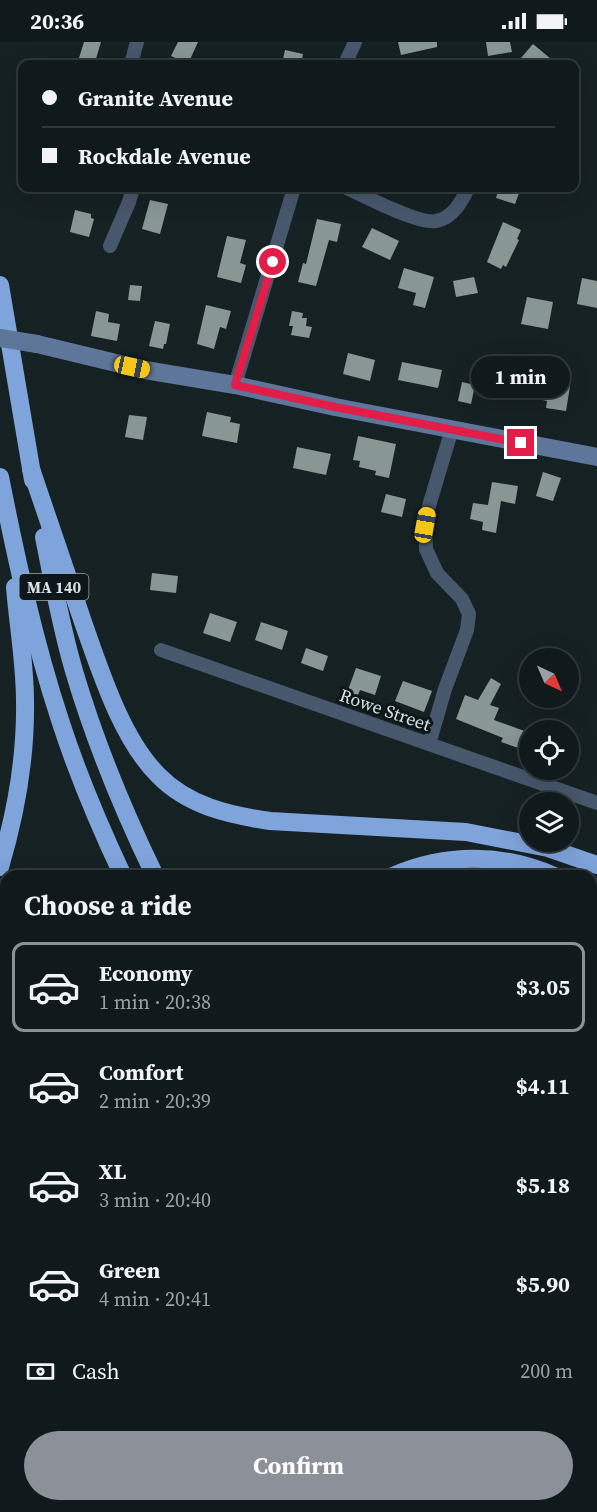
<!DOCTYPE html>
<html lang="en">
<head>
<meta charset="utf-8">
<style>
  body { margin:0; font-family:"Source Serif 4",serif; background:#192224; color:#f1f3f6; height:100vh; display:flex; flex-direction:column; font-size:22px; white-space:nowrap }
  * { box-sizing:border-box; margin:0 }
  p { font-size:20px; color:#9ca0a3 }
  .icon { flex:none; width:33px; height:33px; fill:none; stroke:currentColor; stroke-width:2; stroke-linecap:round; stroke-linejoin:round }
  .map { position:relative; flex:1; overflow:hidden }
  .drawer { position:absolute; left:0px; top:828px; width:597px; height:642px; display:flex; flex-direction:column; background:#10191b; border-radius:18px 18px 0 0; box-shadow:0 6px 24px #0002,0 0 0 2px #30383a }
  .drawer>* { flex:none }
  .hud { position:absolute; left:18px; top:18px; width:561px; height:132px; border-radius:12px; box-shadow:0 6px 24px #0002,0 0 0 2px #30383a; display:grid; align-content:center; height:132px; padding:0 24px; background:#10191b }
  .needle { width:39px; rotate:136deg }
  .fabs { position:absolute; left:519px; top:606px; display:grid; gap:12px }
  .fabs a { display:grid; place-items:center; width:60px; height:60px; border-radius:50%; background:#10191b; box-shadow:0 6px 24px #0002,0 0 0 2px #30383a; font-size:30px }
  .end { position:absolute; width:27px; height:27px; margin:-14px; border:8px solid #e11d48; background:#fff; box-shadow:0 0 0 3px #fff }
  .from { border-radius:50% }
  .bubble { position:absolute; height:42px; border-radius:21px; background:#10191b; box-shadow:0 6px 24px #0002,0 0 0 2px #30383a; font-size:20px; font-weight:700; line-height:42px; text-align:center }
  .car { position:absolute; width:18px; height:36px; margin:-18px -9px; border-radius:8px; box-shadow:0 0 4px 2px #0007; background:linear-gradient(#f5c518 24%,#345 0 40%,#f5c518 0 76%,#345 0 86%,#f5c518 0) }
  .hud b { display:flex; align-items:center; gap:21px; height:57px; font-size:22px }
  .hud b+b { border-top:2px solid #30383a }
  .hud i { width:15px; height:15px; background:#f1f3f6 }
  ul { padding:0; list-style:none }
  li { display:flex; align-items:center; gap:18px; height:90px; margin:0 12px 9px; padding:0 12px; border:3px solid transparent; border-radius:12px }
  li div { flex:1 }
  li b { display:block; font-size:22px }
  li em { font-style:normal; font-weight:700 }
  li.current { border-color:#8c9099 }
  li>.icon { width:54px; height:54px; stroke-width:1.5 }
  h2 { padding:0 24px; font-size:27px; line-height:72px }
  .pay { display:flex; align-items:center; gap:15px; height:66px; padding:0 24px; font-size:22px }
  .pay p { margin-inline-start:auto }
  .cta { display:flex; gap:12px; margin-top:auto; padding:12px 24px }
  .cta a { flex:1; height:69px; border-radius:36px; background:#8c9099; color:#fff; font-size:24px; font-weight:700; line-height:69px; text-align:center }
  .status { display:flex; justify-content:space-between; align-items:center; height:42px; padding:0 30px; background:#10191b; direction:ltr }
  .status svg { height:16px; fill:currentColor }
  .map>svg:first-child { display:block }
</style>
</head>
<body>
<div class="status"><b>20:36</b><svg viewBox="0 0 49 12"><path d="M0 12V9h3v3zM5 12V6h3v6zM10 12V3h3v9zM15 12V0h3v12zM26 1h20v11H26zM47 4h2v5h-2z"/></svg></div>
<div class="map">
<svg width="597" height="1470" viewBox="0 0 597 1470">
  <rect width="100%" height="100%" fill="#162124"/>
  <g fill="#889694">
    <path d="M84,0H101L95,20L79,16Z"/>
    <path d="M178,0H198L188,22L171,14Z"/>
    <path d="M398,0H437V5L401,13Z"/>
    <path d="M486,0H510L512,10L488,14Z"/>
    <path d="M533,2L557,22H528L521,16Z"/>
    <path d="M285,8L303,12L301,22H282Z"/>
    <path d="M499,146H521L515,162L496,156Z"/>
    <path d="M150,158L168,162L160,192L142,187Z"/>
    <path d="M75,168L91,172V176L94,177L89,195L70,190Z"/>
    <path d="M317,177L341,182L337,200L329,198L316,244L298,240L303,221L306,222Z"/>
    <path d="M503,180L521,188L517,197L519,198L506,225L503,223L501,227L487,220Z"/>
    <path d="M372,186L399,199L390,218L362,205Z"/>
    <path d="M227,194L246,198L240,221L246,223L241,241L217,235Z"/>
    <path d="M404,226L434,235L425,266L413,263L416,251L398,246Z"/>
    <path d="M474,235L478,251L456,255L453,239Z"/>
    <path d="M582,236L597,239V266L577,262Z"/>
    <path d="M130,243L142,244L140,259L128,258Z"/>
    <path d="M527,255L553,260L548,287L521,282Z"/>
    <path d="M206,263L231,269L226,287L220,285L214,307L197,302Z"/>
    <path d="M96,269L109,272L108,280L120,282L117,299L91,294Z"/>
    <path d="M292,269L303,271L302,276H307L306,284L312,285L309,296L291,293L293,284H289Z"/>
    <path d="M155,279L170,282L166,302H164L163,307L149,304Z"/>
    <path d="M348,311L375,318L370,339L343,332Z"/>
    <path d="M402,320L442,328L438,346L398,338Z"/>
    <path d="M547,323L558,325L556,342L570,344L566,369L546,366L547,359L538,357L541,341L544,342Z"/>
    <path d="M462,340L475,343L471,362L458,359Z"/>
    <path d="M207,370L231,375L230,380L240,382L237,401L202,394Z"/>
    <path d="M129,373L147,375L143,398L125,395Z"/>
    <path d="M358,394L396,402L389,436L375,433L376,429L359,425L360,419L353,418Z"/>
    <path d="M297,405L331,412L326,433L293,426Z"/>
    <path d="M543,430L561,436L553,459L536,454Z"/>
    <path d="M492,440L518,444L515,462L501,459L496,491L482,488L483,480L470,477L473,461L488,463Z"/>
    <path d="M386,452L406,457L402,475L381,470Z"/>
    <path d="M152,531L178,534L176,551L150,548Z"/>
    <path d="M210,571L237,580L230,600L203,591Z"/>
    <path d="M261,580L288,589L282,608L255,598Z"/>
    <path d="M306,606L328,614L323,629L301,621Z"/>
    <path d="M356,626L381,634L375,653L360,648L353,666L343,662Z"/>
    <path d="M491,636L501,642L490,663L499,666L494,678L530,691V710L501,700L503,696L456,677L465,653L478,658Z"/>
    <path d="M403,639L432,649L424,670L395,659Z"/>
  </g>
  <g fill="none" stroke-linecap="round" stroke-linejoin="round">
    <g stroke="#47576c" stroke-width="14">
      <path d="M131,22L137,0"/>
      <path d="M345,22L355,0"/>
      <path d="M347,146C365,154 419,183 436,179C453,176 462,159 468,146"/>
      <path d="M110,204L129,160L133,146"/>
      <path d="M235,343L294,146"/>
      <path d="M161,608L597,761"/>
      <path d="M429,702L445,647L467,588L469,572L462,557L437,531L426,507L425,483L429,464L452,387"/>
    </g>
    <path stroke="#5e7699" stroke-width="18" d="M37,302L145,328L235,343L335,365L597,415"/>
    <g stroke="#7ea4db" stroke-width="18">
      <path d="M0,243L33,438"/>
      <path d="M31,427C49,479 66,531 84,583C101,631 122,697 158,733C188,764 229,773 270,779L466,790L548,806L597,823"/>
      <path d="M0,435C16,516 34,599 60,678C77,731 99,783 123,834"/>
      <path d="M44,495C53,540 61,585 74,629C95,700 123,768 155,834"/>
      <path d="M0,825C16,771 26,716 25,659C25,621 18,583 15,545"/>
      <path d="M393,834C445,811 503,811 554,834"/>
      <path d="M591,868L597,878"/>
      <path d="M0,997L6,993"/>
      <path d="M591,1015L597,1005"/>
      <path d="M591,1069L597,1065"/>
      <path d="M591,1113L597,1109"/>
      <path d="M591,1131L597,1128"/>
      <path d="M591,1357L597,1363"/>
      <path d="M0,1365L6,1368"/>
      <path d="M591,1388L597,1394"/>
      <path d="M591,1434L597,1441"/>
      <path d="M543,1464V1470"/>
      <path d="M49,1470L57,1464"/>
      <path d="M107,1470L114,1464"/>
      <path d="M174,1470L178,1464"/>
    </g>
    <path stroke="#5e7699" stroke-width="18" d="M0,296L37,302"/>
  </g>
  <g fill="none" stroke-linecap="round" stroke-linejoin="round">
    <path stroke="#e11d48" stroke-width="8" d="M273,220L235,343L335,365L521,401"/>
  </g>
  <g text-anchor="middle" stroke-width="6" stroke-linejoin="round" paint-order="stroke">
    <rect fill="#0d171b" stroke="#9ca4a7" stroke-width="1.5" x="19.5" y="532" width="69" height="26" rx="4.5"/>
    <g font-size="16" font-weight="bold" fill="#dae1e3">
      <text x="54" y="551">MA 140</text>
    </g>
    <g font-size="18" fill="#dae1e3" stroke="#0d171b">
      <text transform="translate(385 668) rotate(19)" y="6">Rowe Street</text>
    </g>
  </g>
</svg>
<div class="fabs">
<a><svg class="needle" viewBox="-14 -14 28 28"><path d="M0-13l5 13h-10z" fill="#e53935"/><path d="M0 13l5-13h-10z" fill="#9ca0a3"/></svg></a>
<a><svg class="icon" aria-label="locate" viewBox="0 0 24 24"><circle cx="12" cy="12" r="6"/><path d="M12 2v4M12 18v4M2 12h4M18 12h4"/></svg></a>
<a><svg class="icon" aria-label="layers" viewBox="0 0 24 24"><path d="M12 4l9 5-9 5-9-5zM3 14l9 5 9-5"/></svg></a>
</div>
<i class="end from" style="left:273px;top:220px"></i>
<i class="end" style="left:521px;top:401px"></i>
<div class="bubble" style="left:471px;top:314px;width:99px">1 min</div>
<i class="car" style="left:132px;top:325px;rotate:102deg"></i>
<i class="car" style="left:425px;top:483px;rotate:10deg"></i>
<div class="hud">
<b><i class="from"></i>Granite Avenue</b>
<b><i></i>Rockdale Avenue</b>
</div>
<section class="drawer">
<h2>Choose a ride</h2>
<ul>
<li class="current"><svg class="icon" aria-label="car" viewBox="0 0 24 24"><path d="M5 17H2v-5l4-1 3-4h7l3 4 3 1v5h-3M9 17h6M6 11h13"/><circle cx="7" cy="17" r="2"/><circle cx="17" cy="17" r="2"/></svg><div><b>Economy</b><p>1 min · 20:38</p></div><em>$3.05</em></li>
<li><svg class="icon" aria-label="car" viewBox="0 0 24 24"><path d="M5 17H2v-5l4-1 3-4h7l3 4 3 1v5h-3M9 17h6M6 11h13"/><circle cx="7" cy="17" r="2"/><circle cx="17" cy="17" r="2"/></svg><div><b>Comfort</b><p>2 min · 20:39</p></div><em>$4.11</em></li>
<li><svg class="icon" aria-label="car" viewBox="0 0 24 24"><path d="M5 17H2v-5l4-1 3-4h7l3 4 3 1v5h-3M9 17h6M6 11h13"/><circle cx="7" cy="17" r="2"/><circle cx="17" cy="17" r="2"/></svg><div><b>XL</b><p>3 min · 20:40</p></div><em>$5.18</em></li>
<li><svg class="icon" aria-label="car" viewBox="0 0 24 24"><path d="M5 17H2v-5l4-1 3-4h7l3 4 3 1v5h-3M9 17h6M6 11h13"/><circle cx="7" cy="17" r="2"/><circle cx="17" cy="17" r="2"/></svg><div><b>Green</b><p>4 min · 20:41</p></div><em>$5.90</em></li>
</ul>
<div class="pay"><svg class="icon" aria-label="cash" viewBox="0 0 24 24"><path d="M3 7h18v10H3z"/><circle cx="12" cy="12" r="2"/></svg>Cash<p>200 m</p></div>
<div class="cta"><a>Confirm</a></div>
</section>
</div>
</body>
</html>
